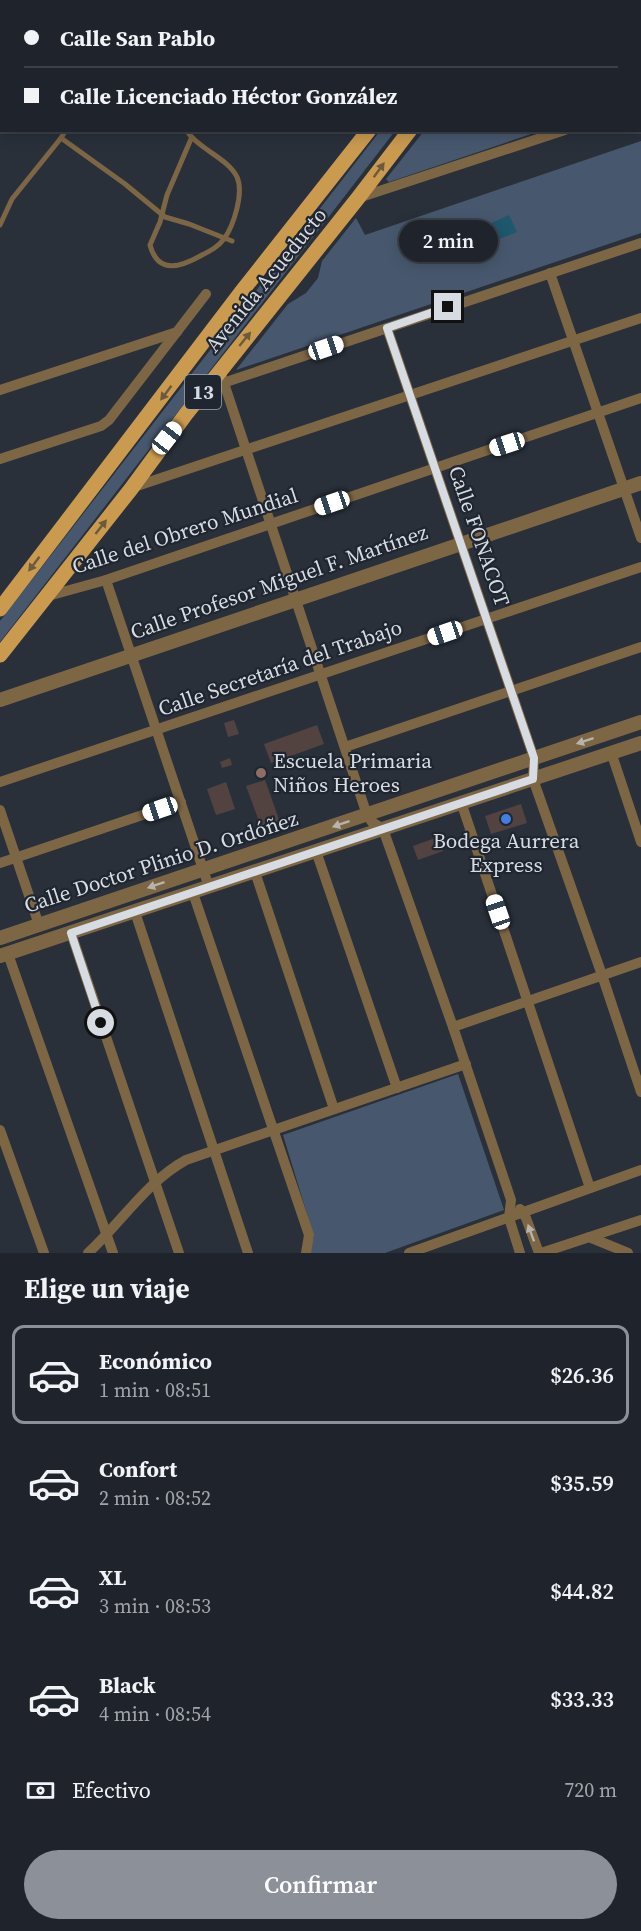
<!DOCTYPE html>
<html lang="es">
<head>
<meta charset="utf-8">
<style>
  body { margin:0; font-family:"Source Serif 4",serif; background:#2c3038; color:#f1f3f6; height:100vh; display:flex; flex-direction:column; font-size:22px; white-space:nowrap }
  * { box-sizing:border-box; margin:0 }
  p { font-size:20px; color:#a1a4a9 }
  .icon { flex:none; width:33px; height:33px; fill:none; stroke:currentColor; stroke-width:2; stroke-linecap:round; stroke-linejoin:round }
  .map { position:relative; height:1253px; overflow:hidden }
  .sheet { display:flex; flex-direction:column; background:#1f242c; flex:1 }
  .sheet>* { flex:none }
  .banner { position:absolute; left:0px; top:0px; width:642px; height:132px; box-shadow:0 3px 15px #0003,0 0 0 2px #3c4148; display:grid; align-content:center; height:132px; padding:0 24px; background:#1f242c }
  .end { position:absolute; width:27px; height:27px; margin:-14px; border:8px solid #d7dce2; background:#111; box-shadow:0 0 0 3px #111 }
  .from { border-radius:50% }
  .bubble { position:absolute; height:42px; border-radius:21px; background:#1f242c; box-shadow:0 3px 15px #0003,0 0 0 2px #3c4148; font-size:20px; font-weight:600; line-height:42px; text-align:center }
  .car { position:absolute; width:18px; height:36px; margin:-18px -9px; border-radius:8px; box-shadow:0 0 4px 2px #0007; background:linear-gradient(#fff 24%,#345 0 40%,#fff 0 76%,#345 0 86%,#fff 0) }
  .banner b { display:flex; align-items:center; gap:21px; height:57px; font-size:22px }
  .banner b+b { border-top:2px solid #3c4148 }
  .banner i { width:15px; height:15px; background:#f1f3f6 }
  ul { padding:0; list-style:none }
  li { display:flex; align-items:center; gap:18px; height:99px; margin:0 12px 9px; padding:0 12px; border:3px solid transparent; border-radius:12px }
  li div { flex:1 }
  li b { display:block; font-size:22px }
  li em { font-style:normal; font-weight:600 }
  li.on { border-color:#8c9099 }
  li>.icon { width:54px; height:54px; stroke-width:1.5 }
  h2 { padding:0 24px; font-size:27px; line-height:72px }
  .pay { display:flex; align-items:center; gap:15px; height:66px; padding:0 24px; font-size:22px }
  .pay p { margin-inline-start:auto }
  .primary-button { display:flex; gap:12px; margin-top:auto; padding:12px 24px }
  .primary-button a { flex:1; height:69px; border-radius:36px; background:#8c9099; color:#fff; font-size:24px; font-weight:600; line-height:69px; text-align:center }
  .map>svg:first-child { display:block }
</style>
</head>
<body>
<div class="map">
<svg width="641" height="1253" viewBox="0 0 641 1253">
  <rect width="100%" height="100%" fill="#29303a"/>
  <g fill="#47586e">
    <path d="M380,131H395L0,642V621Z"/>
    <path d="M424,131V130L540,131L389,182L386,179Z"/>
    <path d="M641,141V233L236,370L288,304L306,293L318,278L322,261L356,218L365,235Z"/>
    <path d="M458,1074L504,1210L385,1253H308L314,1237L283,1135Z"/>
  </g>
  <path fill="#1d586c" d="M509,215L517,232L494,241L485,237L484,234L487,225Z"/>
  <g fill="#524340">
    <path d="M234,720L239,734L228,737L224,723Z"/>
    <path d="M317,725L324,744L271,763L264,744Z"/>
    <path d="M230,758L232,765L222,768L220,762Z"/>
    <path d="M265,780L281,825L263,832L246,786Z"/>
    <path d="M226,782L235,809L216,815L207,789Z"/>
    <path d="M521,804L527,823L491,834L485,816Z"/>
    <path d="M438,837L443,851L418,860L413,846Z"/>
  </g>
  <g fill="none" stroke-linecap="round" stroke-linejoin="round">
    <g stroke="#7d6644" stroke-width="5">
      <path d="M102,0L107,2"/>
      <path d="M359,0L361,2"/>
      <path d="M52,2L60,0"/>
      <path d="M74,2L75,0"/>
      <path d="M134,2L137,0"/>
      <path d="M432,2L434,0"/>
      <path d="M0,18L2,17"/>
      <path d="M186,130C198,149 228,158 237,177C244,193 234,225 224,239C218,247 210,251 202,255C181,267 158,275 150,245L160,222L167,195L191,139"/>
      <path d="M61,138L125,184L165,217L189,224L232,241"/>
      <path d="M0,225L12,199L61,138L66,130"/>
    </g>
    <g stroke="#7d6644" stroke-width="10">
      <path d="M641,0V1"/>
      <path d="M640,105H641"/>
      <path d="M358,198L565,130"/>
      <path d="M550,273L641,538"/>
      <path d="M387,328L534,758L533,779L602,975L641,1092"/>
      <path d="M220,371L367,815L372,822L383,829L453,1027L511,1200L509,1218L520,1253"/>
      <path d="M217,385L641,243"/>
      <path d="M0,390L177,332"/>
      <path d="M0,459L101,426L109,420L206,294"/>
      <path d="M131,488L641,318"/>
      <path d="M106,580L209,887"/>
      <path d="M48,596L106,580L641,398"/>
      <path d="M345,747L641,647"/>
      <path d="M611,752L641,842"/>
      <path d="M0,782L641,567"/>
      <path d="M461,802L590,1188"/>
      <path d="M0,810L39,925"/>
      <path d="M316,851L397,1088"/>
      <path d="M0,863L181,802"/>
      <path d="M255,872L334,1109"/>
      <path d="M193,893L309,1235L306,1253"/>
      <path d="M135,912L248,1253"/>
      <path d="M71,933L179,1253"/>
      <path d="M8,954L113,1253"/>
      <path d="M453,1027L641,962"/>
      <path d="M0,1130L44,1253"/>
      <path d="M520,1209L526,1218L539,1253"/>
      <path d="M589,1237L628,1253"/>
      <path d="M88,1253C121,1223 146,1182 186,1160L466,1064"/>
      <path d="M409,1253L641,1170"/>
      <path d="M541,1253L641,1220"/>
    </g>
    <g stroke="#7d6644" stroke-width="14">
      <path d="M0,700L641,483"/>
      <path d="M0,938L641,722"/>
      <path d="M0,956L641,743"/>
    </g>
    <g stroke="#ca9a4f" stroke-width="15">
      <path d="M467,2L468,0"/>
      <path d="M509,2L510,0"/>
      <path d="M0,609L242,291L369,130"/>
      <path d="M0,655L131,489L186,414L358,198L410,130"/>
    </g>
  </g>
  <defs><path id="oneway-solid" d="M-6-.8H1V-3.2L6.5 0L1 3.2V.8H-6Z" transform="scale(1.5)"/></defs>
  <g fill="#6c5a3e">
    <use href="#oneway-solid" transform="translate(379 170) rotate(-54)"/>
    <use href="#oneway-solid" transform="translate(245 339) rotate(-51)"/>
    <use href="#oneway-solid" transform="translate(166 393) rotate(127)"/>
    <use href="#oneway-solid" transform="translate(101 527) rotate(-52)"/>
    <use href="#oneway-solid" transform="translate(34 564) rotate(127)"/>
  </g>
  <g fill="#b8b3ab">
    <use href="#oneway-solid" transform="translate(585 741) rotate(162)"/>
    <use href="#oneway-solid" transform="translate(341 824) rotate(161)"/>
    <use href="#oneway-solid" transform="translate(156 885) rotate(161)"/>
    <use href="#oneway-solid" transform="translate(531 1233) rotate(-110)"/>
  </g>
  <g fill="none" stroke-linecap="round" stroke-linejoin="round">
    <path stroke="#d7dce2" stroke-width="8" d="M101,1023L71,933L533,779L534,758L387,328L448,307"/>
  </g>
  <circle fill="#8d6e63" stroke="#1f2630" stroke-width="2" cx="261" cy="773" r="6"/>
  <circle fill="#3f7fe0" stroke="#1f2630" stroke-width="2" cx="506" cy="819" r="6"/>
  <g text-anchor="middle" stroke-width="4.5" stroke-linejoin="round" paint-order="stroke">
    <rect fill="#1f2630" stroke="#a0a5ad" stroke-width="1.5" x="185" y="375" width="36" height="34" rx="4.5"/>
    <g font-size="20" font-weight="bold" fill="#d7dce2">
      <text x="203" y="399">13</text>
    </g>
    <g font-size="21" fill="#d7dce2" stroke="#1f2630">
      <text transform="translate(266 280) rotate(-51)" y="7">Avenida Acueducto</text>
      <text transform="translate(185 531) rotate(-18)" y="7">Calle del Obrero Mundial</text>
      <text transform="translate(479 536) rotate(71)" y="7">Calle FONACOT</text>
      <text transform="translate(279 582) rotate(-19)" y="7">Calle Profesor Miguel F. Martínez</text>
      <text transform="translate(280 668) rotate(-19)" y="7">Calle Secretaría del Trabajo</text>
      <text transform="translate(161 862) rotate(-18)" y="7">Calle Doctor Plinio D. Ordóñez</text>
    </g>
    <g font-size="21" fill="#d7dce2" stroke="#1f2630" text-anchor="start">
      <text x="273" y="768">Escuela Primaria<tspan x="273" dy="24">Niños Heroes</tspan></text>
      <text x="506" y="848" text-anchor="middle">Bodega Aurrera<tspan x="506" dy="24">Express</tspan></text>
    </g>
  </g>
</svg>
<i class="end from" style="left:101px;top:1023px"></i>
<i class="end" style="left:448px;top:307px"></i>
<div class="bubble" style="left:399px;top:220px;width:99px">2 min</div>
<i class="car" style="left:326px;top:348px;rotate:71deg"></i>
<i class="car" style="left:167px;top:438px;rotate:38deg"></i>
<i class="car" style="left:507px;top:444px;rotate:252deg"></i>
<i class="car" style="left:332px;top:503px;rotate:251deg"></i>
<i class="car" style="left:445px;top:633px;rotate:251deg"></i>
<i class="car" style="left:160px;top:809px;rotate:251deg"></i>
<i class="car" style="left:498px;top:912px;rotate:341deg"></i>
<div class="banner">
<b><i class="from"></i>Calle San Pablo</b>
<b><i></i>Calle Licenciado Héctor González</b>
</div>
</div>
<section class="sheet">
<h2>Elige un viaje</h2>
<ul>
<li class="on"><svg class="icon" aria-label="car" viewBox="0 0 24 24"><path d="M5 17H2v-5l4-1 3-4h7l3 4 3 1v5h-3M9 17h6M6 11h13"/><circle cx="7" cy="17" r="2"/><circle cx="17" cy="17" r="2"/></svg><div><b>Económico</b><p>1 min · 08:51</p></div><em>$26.36</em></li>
<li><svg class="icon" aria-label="car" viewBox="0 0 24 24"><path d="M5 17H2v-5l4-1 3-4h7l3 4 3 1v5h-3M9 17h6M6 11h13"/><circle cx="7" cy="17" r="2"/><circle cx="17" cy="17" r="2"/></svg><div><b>Confort</b><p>2 min · 08:52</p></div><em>$35.59</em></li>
<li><svg class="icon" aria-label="car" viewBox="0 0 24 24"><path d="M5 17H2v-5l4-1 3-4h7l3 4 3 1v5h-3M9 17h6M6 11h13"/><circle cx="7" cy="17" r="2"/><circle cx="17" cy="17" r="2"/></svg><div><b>XL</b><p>3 min · 08:53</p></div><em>$44.82</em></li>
<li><svg class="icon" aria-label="car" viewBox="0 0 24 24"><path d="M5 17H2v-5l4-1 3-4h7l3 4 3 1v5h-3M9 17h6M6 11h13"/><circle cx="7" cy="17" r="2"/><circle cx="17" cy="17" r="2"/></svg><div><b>Black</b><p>4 min · 08:54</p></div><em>$33.33</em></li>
</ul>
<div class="pay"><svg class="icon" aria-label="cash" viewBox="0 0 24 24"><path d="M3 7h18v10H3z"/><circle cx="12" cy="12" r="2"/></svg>Efectivo<p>720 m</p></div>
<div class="primary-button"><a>Confirmar</a></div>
</section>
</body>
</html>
